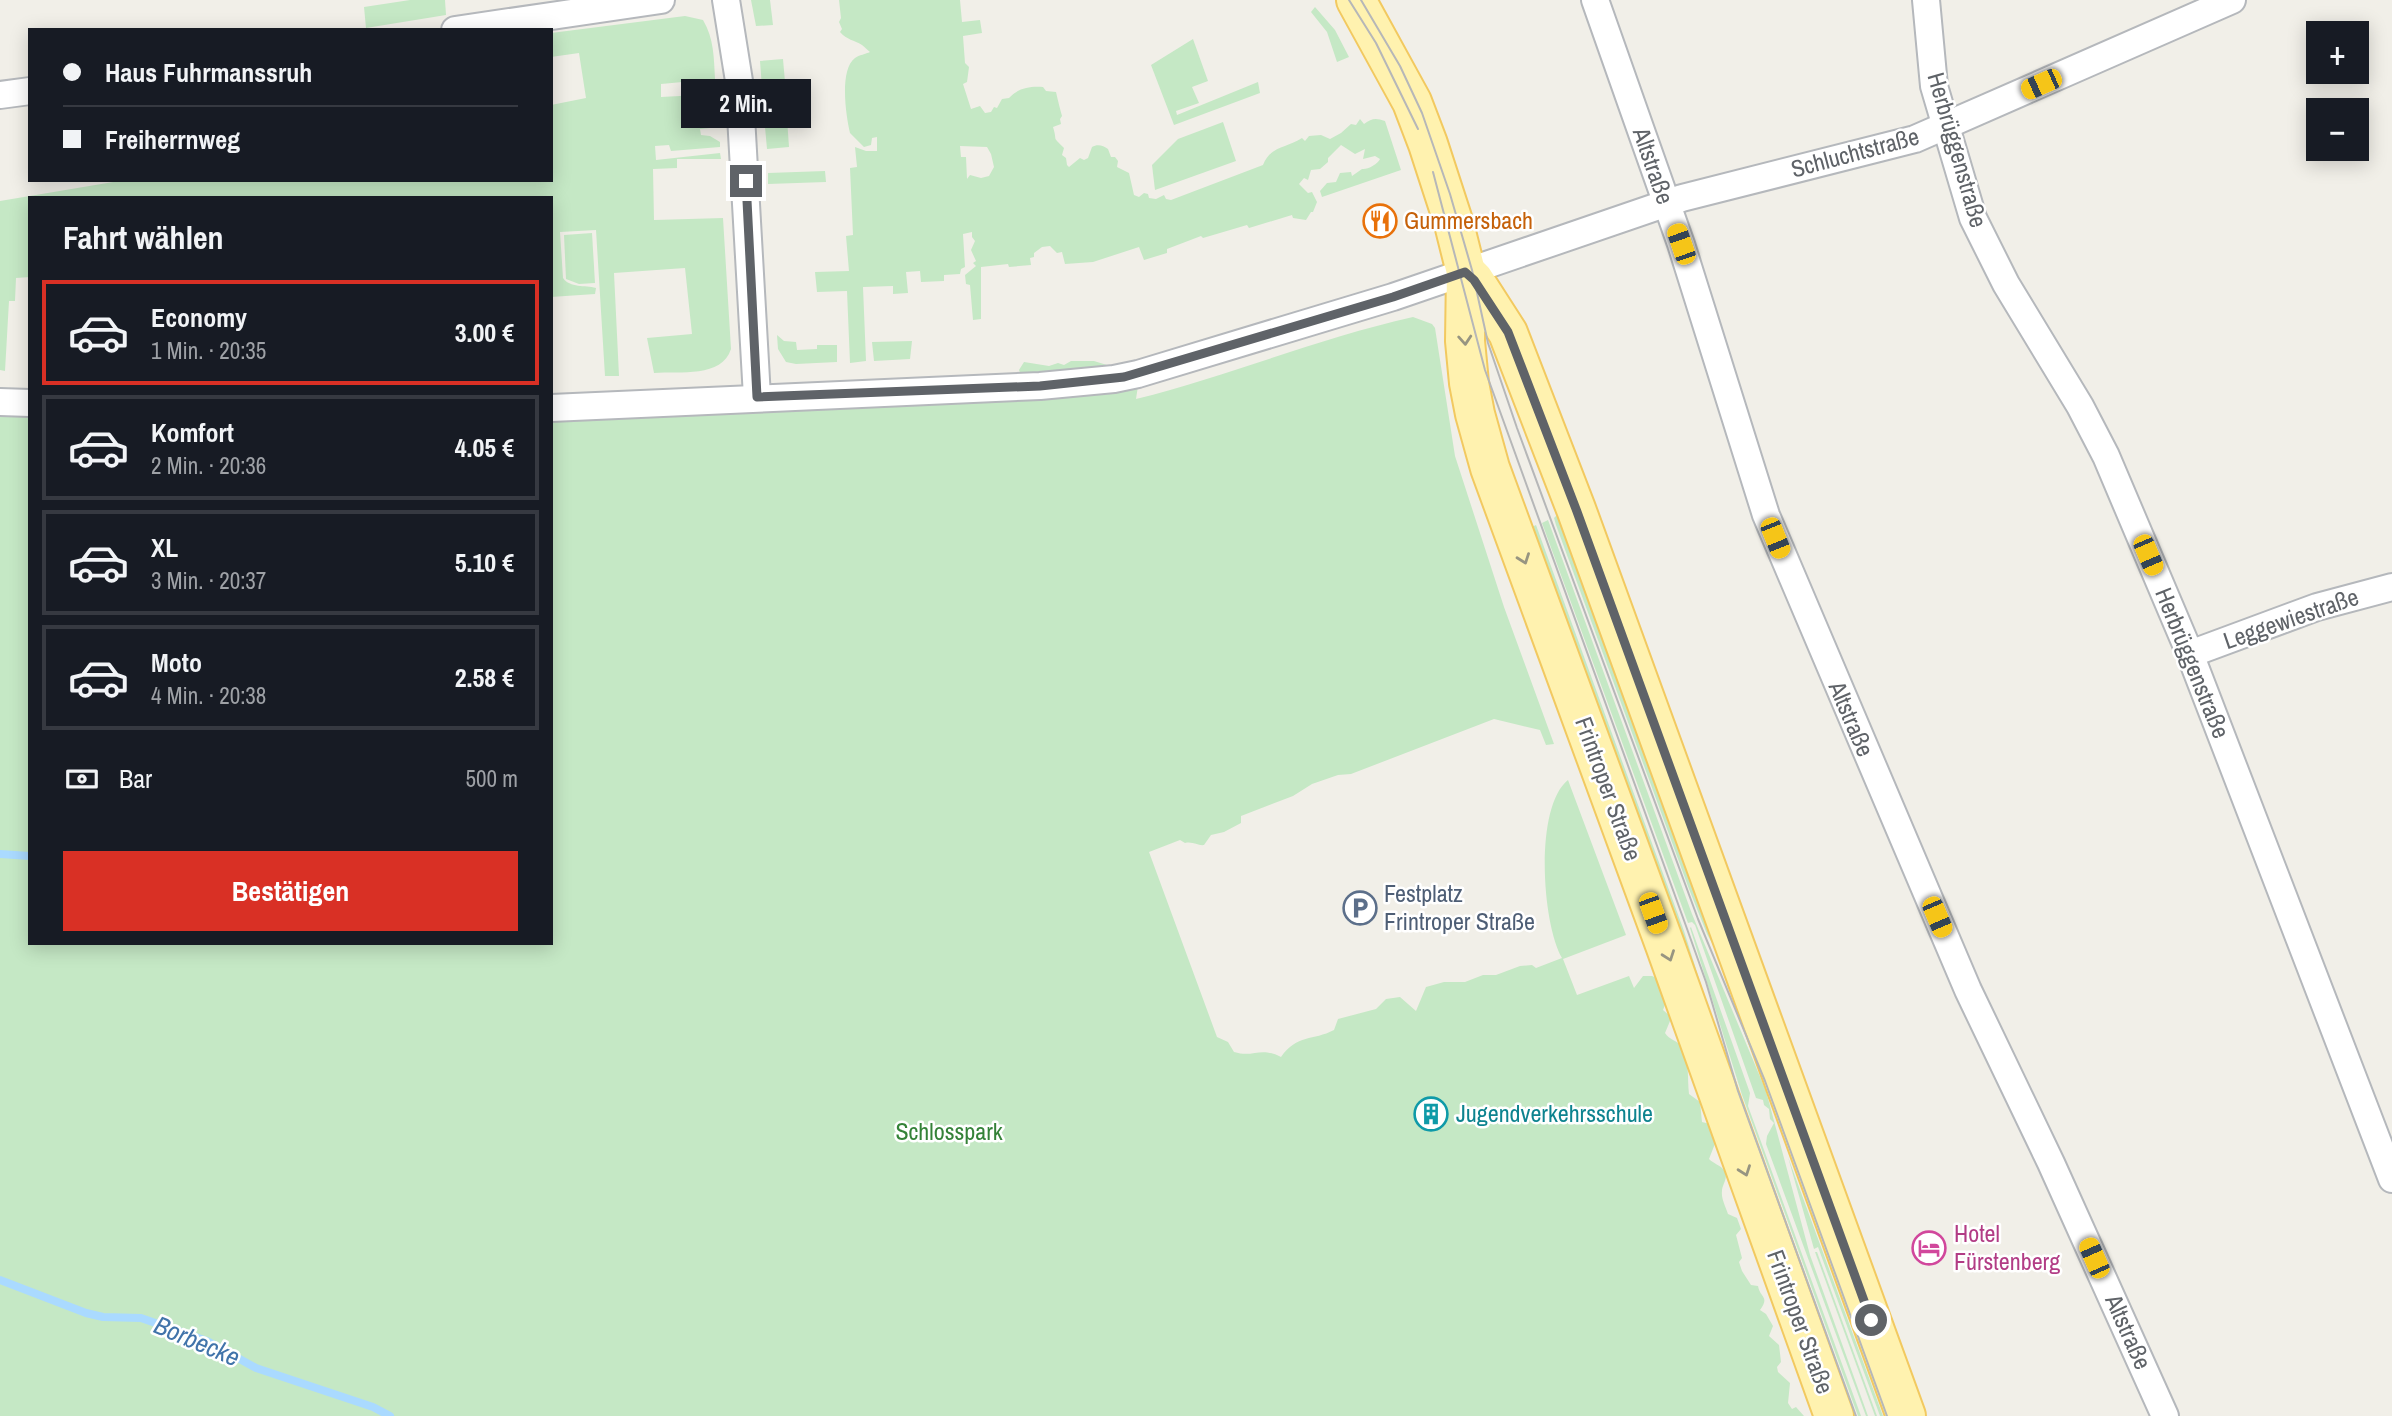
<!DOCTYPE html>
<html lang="de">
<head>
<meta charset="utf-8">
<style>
  body { margin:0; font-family:"Archivo Narrow",sans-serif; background:#242831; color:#f1f3f6; height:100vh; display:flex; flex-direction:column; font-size:26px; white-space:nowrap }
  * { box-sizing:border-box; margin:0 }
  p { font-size:23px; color:#9ea1a6 }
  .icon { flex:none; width:38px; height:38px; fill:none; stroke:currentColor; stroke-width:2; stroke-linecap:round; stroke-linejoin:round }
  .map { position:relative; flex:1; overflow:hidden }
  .drawer { position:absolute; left:28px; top:196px; width:525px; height:749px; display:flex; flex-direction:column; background:#171b24; border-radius:0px; box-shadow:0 4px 18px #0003 }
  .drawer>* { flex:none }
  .hud { position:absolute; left:28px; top:28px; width:525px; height:154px; border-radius:0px; box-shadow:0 4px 18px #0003; display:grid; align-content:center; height:154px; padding:0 35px; background:#171b24 }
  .buttons { position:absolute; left:2306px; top:21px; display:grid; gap:14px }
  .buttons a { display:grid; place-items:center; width:63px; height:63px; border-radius:0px; background:#171b24; box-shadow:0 4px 18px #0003; font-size:35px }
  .end { position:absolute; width:32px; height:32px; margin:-16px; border:9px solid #5f6368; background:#fff; box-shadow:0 0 0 4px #fff }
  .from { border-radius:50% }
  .bubble { position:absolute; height:49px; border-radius:0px; background:#171b24; box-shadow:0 4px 18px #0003; font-size:23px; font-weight:700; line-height:49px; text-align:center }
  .car { position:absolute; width:21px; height:42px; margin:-21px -10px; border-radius:9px; box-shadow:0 0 5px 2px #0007; background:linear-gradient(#f5c518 24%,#345 0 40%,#f5c518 0 76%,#345 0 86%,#f5c518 0) }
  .hud b { display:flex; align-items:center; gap:24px; height:66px; font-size:26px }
  .hud b+b { border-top:2px solid #363941 }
  .hud i { width:18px; height:18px; background:#f1f3f6 }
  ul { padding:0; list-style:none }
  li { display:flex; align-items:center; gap:21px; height:105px; margin:0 14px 10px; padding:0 21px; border:4px solid #363941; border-radius:0px }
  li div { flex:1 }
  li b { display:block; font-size:26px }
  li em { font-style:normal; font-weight:700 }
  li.selected { border-color:#d93025 }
  li>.icon { width:63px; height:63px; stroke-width:1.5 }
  h2 { padding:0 35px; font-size:32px; line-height:84px }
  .pay { display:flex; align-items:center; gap:18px; height:77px; padding:0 35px; font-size:26px }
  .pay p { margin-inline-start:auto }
  .primary-button { display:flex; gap:14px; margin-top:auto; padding:14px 35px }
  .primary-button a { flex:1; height:80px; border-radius:0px; background:#d93025; color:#fff; font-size:28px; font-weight:700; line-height:80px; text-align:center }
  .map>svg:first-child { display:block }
</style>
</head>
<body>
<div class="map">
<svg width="2392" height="1416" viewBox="0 0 2392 1416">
  <rect width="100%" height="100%" fill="#f1efe8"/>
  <g fill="#c5e8c5" fill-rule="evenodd">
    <path d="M410,0H445L446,15L366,28L364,7Z"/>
    <path d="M751,0H770L773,25L756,26Z"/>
    <path d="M839,0H960L962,22L980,20L982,33L963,36L965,63L969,67L967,82L963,84L971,109L980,106L985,113L991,112L994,107L997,108L1002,99L1009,98C1018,88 1030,86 1043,87L1046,91L1056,92C1058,101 1060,109 1062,116L1060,119L1061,124L1053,127C1058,143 1051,135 1064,148L1062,155L1066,158L1067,165L1069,167L1080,158L1084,160L1088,158L1092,147C1097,144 1103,145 1108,149L1111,157H1115L1118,161L1117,167L1129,173L1134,195L1139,197L1144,193L1148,194L1149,198L1156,199L1164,195L1166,199L1171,200L1263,165C1270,146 1287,148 1302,138L1305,141L1309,136L1321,135L1330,139L1341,133L1351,124L1356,125L1360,119L1364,124C1372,118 1376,118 1385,121L1401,170L1322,197L1320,191L1327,183L1336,182L1340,173L1351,172L1352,176L1362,169C1367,170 1378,164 1380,159L1375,156L1363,159L1365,149L1355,154L1341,145L1328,158V162L1320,169L1311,170L1308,180L1304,178L1299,184L1308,193L1312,192L1317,202L1313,212H1311L1306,220L1293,218L1292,215L1249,228L1247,225L1203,238L1201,236L1167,249V253L1144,260L1139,247L1093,262L1065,264L1062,252L1057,253L1050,246L1042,247L1034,253V257L1030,258L1031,265L1009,267L1008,264L981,267V319L973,320L970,285L966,284L965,275L976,266L973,263L976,261L971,250L975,241L972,237V232L963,234L965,267L961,269L960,274L944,275V281L921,282L920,271L906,272L908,293L893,294V286L863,287L866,361L850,363L847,291L817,292L815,272L849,271L846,236L853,235L850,168L857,167L855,147L866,151H877V137L872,138L871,145L864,147L850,133C846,116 839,70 855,58C859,55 866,54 870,52C867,50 865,47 862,45C854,40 847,40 840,32L842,29L839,22L841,18ZM960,146L987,147L991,154L994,167L989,176L981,178L970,175L967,179L966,157H961Z"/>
    <path d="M1315,7L1335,30L1349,57L1337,62L1327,32L1311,12Z"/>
    <path d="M685,16L703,20C714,38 714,59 715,79L661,84V97L717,94L720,127L700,129L701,135L710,136L720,142V147L671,151L669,145L655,146L656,160L720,153L721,159H677V168L653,169L654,220L723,218L731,349C722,378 680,371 654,373L647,338L692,334L685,268L614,273L619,376H605L596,230L560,232L563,278C570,288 585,285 596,288L595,294L551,297V198H30V277L16,278L15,301H9L5,371L0,370V201L125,180H551V105L586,98L579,53L551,57V33Z"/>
    <path d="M1193,39L1208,81L1192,87L1199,103L1176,111L1177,115L1258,82L1260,93L1174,125L1151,65Z"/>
    <path d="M783,59L785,82H781L780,97L763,101L760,61Z"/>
    <path d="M786,104L789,147L767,149L763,105Z"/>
    <path d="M1223,122L1236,161L1155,190L1152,165L1178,139Z"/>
    <path d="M825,171L826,182L768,184V173Z"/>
    <path d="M592,233L595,283L579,284L566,279L564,235Z"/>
    <path d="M1413,317L1432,324L1435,328L1455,456L1504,607L1554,744L1546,745L1540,730L1494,719L1351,774L1338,775L1312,784L1293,796L1241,816V823L1224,832L1211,835L1204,845C1198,846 1193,841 1185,843L1180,840L1149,852L1217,1037L1228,1042L1234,1052C1254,1058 1260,1046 1281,1057C1297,1034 1313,1041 1334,1030L1338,1019L1376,1009L1386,999L1400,997L1416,1011L1426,987L1444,982H1465L1483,975H1496L1520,966L1532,965L1536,968L1562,958C1542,924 1534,807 1568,780L1626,935L1563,959L1577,995L1629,976L1634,988L1643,976H1652L1659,979L1666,1002L1663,1010L1670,1016V1021L1665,1033C1669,1040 1678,1040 1682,1048C1690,1064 1687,1078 1689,1094L1700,1102L1702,1122L1710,1124L1716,1141L1709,1159C1714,1164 1720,1165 1723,1169C1730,1177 1722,1184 1722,1191C1721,1199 1726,1207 1728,1214L1737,1218L1741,1229L1736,1235L1742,1258L1739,1262L1742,1271L1751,1285L1758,1286C1760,1298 1770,1296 1760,1310L1766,1314L1773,1326L1769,1336L1779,1345L1781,1362L1777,1367L1778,1372L1790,1383L1788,1403L1792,1409L1796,1407L1804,1416H0V402L30,403V943H551V407L1021,375L1019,370L1024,362L1049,366L1058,363L1064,365L1071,361H1094L1110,366L1138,386L1136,399C1229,376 1319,338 1413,317Z"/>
    <path d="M777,335L784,341L796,342L797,350L817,349V345H837V362L796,364L786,362L778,349Z"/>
    <path d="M912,341L910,359L874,361L872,342Z"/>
    <path d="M1556,516H1559L1729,974L1707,934L1689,889L1556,525L1554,518Z"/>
    <path d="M1548,520L1692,914L1766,1091L1810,1255L1868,1416H1866L1766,1144L1767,1136L1774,1123L1770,1119L1769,1109L1764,1105L1763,1100L1756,1098L1695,925L1692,922L1688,923L1542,523Z"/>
    <path d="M1536,525L1684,931L1714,1026L1530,528Z"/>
    <path d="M1691,927L1750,1093L1748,1106L1861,1416H1858L1742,1095L1690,928Z"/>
    <path d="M1788,1157L1883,1416H1880L1818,1247L1814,1249Z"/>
    <path d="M1815,1252H1817L1877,1416H1875Z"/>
  </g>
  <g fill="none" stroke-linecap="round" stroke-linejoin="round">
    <g stroke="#aadaff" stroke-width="8">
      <path d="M0,854L30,856"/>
      <path d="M0,1280L86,1313L103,1317L141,1318L207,1341L256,1368L373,1407L390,1416"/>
    </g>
    <defs>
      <g id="street">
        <path d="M726,0L739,81L757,397"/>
        <path d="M1595,0L1681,244L1766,515L1968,990L2051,1163L2165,1416"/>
        <path d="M1926,0L1934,86L1973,218L2006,284L2080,406L2106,456L2190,654L2392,1179"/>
        <path d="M455,30L661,0"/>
        <path d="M0,95L30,91"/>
        <path d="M0,402L30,403"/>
        <path d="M551,408L1040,386L1114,379L1138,374L1393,297L1682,198L1915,139L2232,0"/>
        <path d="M2190,654L2317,607L2392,587"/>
      </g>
      <g id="primary">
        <path d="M1356,0L1412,102L1428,144L1454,224L1466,272L1465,341L1469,383L1475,414L1490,468L1665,945L1834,1416"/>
        <path d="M1466,272L1474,280L1508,333L1576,509L1906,1416"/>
      </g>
    </defs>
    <use href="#street" stroke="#b5b8bc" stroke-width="30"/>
    <use href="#primary" stroke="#f2c960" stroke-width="42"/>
    <use href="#street" stroke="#fff" stroke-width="26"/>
    <use href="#primary" stroke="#fff2af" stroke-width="38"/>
    <g stroke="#b6b7b8" stroke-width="2">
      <path d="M1349,0L1376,43L1418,129"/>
      <path d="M1361,0L1400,66L1422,113L1450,194L1472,270L1488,343L1517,428L1698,919L1765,1081L1887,1416"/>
      <path d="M1433,172L1485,370L1686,926L1706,982L1738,1091L1856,1416"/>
    </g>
  </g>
  <defs><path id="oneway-chevron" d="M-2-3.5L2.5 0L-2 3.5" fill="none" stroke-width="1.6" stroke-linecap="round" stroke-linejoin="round" transform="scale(1.75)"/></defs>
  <g stroke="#979581">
    <use href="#oneway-chevron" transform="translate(1465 340) rotate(86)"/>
    <use href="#oneway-chevron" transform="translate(1524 559) rotate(70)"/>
    <use href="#oneway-chevron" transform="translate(1669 956) rotate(70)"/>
    <use href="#oneway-chevron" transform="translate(1745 1171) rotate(70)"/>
  </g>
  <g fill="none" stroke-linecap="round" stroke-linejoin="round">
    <path stroke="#5f6368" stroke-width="9" d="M746,181L757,397L1040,386L1124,377L1393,297L1465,272L1474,280L1508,332L1576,509L1871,1320"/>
  </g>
  <defs>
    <symbol id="restaurant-ring" viewBox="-11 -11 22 22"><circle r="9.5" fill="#fff" stroke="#e8710a" stroke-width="1.5"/><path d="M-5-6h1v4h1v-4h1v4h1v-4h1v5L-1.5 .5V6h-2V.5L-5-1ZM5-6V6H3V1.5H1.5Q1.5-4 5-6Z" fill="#e8710a"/></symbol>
    <symbol id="parking-ring" viewBox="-11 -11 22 22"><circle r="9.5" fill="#fff" stroke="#5c6f8a" stroke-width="1.5"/><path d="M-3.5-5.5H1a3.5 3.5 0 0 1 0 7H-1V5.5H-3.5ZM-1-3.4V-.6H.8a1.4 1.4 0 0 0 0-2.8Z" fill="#5c6f8a"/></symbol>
    <symbol id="building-ring" viewBox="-11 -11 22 22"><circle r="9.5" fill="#fff" stroke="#0f9aa8" stroke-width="1.5"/><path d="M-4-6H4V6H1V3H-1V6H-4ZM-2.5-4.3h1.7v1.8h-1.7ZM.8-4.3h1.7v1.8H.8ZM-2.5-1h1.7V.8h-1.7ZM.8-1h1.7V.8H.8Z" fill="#0f9aa8"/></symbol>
    <symbol id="hotel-ring" viewBox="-11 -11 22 22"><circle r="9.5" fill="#fff" stroke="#d1479c" stroke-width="1.5"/><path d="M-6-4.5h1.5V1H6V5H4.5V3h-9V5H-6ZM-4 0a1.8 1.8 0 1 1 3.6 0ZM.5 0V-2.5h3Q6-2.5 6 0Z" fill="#d1479c"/></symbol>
  </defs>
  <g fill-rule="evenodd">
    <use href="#restaurant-ring" x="1361" y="202" width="38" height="38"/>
    <use href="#parking-ring" x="1341" y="889" width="38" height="38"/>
    <use href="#building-ring" x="1412" y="1095" width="38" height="38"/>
    <use href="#hotel-ring" x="1910" y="1229" width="38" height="38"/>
  </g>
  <g text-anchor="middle" stroke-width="5" stroke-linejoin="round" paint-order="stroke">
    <g font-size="24" fill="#5f6368" stroke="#fff">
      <text transform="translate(1957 150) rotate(74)" y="8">Herbrüggenstraße</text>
      <text transform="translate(1855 153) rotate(-15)" y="8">Schluchtstraße</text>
      <text transform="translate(1653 166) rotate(71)" y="8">Altstraße</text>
      <text transform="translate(2291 619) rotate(-19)" y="8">Leggewiestraße</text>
      <text transform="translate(2192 663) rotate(68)" y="8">Herbrüggenstraße</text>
      <text transform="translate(1851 719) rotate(67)" y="8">Altstraße</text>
      <text transform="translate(1608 789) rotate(70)" y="8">Frintroper Straße</text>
      <text transform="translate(1800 1322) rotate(70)" y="8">Frintroper Straße</text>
      <text transform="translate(2128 1332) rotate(66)" y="8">Altstraße</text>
    </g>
    <g font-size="24" fill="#c56008" stroke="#fff" text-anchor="start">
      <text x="1404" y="229">Gummersbach</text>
    </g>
    <g font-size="24" fill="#4e5e75" stroke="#fff" text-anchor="start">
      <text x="1384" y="902">Festplatz<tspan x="1384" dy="28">Frintroper Straße</tspan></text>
    </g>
    <g font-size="24" fill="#0d838f" stroke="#fff" text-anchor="start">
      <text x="1456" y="1122">Jugendverkehrsschule</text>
    </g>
    <g font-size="24" fill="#348238" stroke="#fff">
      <text x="949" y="1140">Schlosspark</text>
    </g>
    <g font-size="24" fill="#b23c85" stroke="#fff" text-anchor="start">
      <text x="1954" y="1242">Hotel<tspan x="1954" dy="28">Fürstenberg</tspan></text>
    </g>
    <g font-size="26" font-style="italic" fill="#4174aa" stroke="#fff">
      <text transform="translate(197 1341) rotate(23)" y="9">Borbecke</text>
    </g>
  </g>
</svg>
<div class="buttons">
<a>+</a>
<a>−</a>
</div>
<i class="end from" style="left:1871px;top:1320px"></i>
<i class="end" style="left:746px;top:181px"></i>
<div class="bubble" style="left:681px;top:79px;width:130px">2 Min.</div>
<i class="car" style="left:2041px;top:84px;rotate:246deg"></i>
<i class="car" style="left:1681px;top:244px;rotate:341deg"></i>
<i class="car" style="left:1775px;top:538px;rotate:158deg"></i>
<i class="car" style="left:2148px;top:555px;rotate:157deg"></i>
<i class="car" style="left:1653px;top:913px;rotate:160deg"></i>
<i class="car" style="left:1937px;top:917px;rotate:157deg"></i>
<i class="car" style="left:2094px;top:1258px;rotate:336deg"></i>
<div class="hud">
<b><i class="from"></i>Haus Fuhrmanssruh</b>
<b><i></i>Freiherrnweg</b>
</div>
<section class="drawer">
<h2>Fahrt wählen</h2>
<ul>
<li class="selected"><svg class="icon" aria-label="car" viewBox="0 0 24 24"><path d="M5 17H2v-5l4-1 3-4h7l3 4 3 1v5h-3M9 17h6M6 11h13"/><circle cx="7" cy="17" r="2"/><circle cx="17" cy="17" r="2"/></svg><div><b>Economy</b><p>1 Min. · 20:35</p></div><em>3.00 €</em></li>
<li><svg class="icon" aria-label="car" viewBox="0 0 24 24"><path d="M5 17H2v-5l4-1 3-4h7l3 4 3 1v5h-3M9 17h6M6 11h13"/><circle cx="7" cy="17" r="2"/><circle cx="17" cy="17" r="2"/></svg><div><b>Komfort</b><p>2 Min. · 20:36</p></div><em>4.05 €</em></li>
<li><svg class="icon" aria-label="car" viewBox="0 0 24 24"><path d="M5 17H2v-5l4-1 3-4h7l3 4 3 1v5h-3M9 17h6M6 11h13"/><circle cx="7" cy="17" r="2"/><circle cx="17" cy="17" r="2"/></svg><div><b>XL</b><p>3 Min. · 20:37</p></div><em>5.10 €</em></li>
<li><svg class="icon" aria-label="car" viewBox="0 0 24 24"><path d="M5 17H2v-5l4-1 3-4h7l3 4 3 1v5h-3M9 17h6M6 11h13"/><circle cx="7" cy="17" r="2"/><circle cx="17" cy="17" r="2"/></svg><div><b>Moto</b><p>4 Min. · 20:38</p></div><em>2.58 €</em></li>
</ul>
<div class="pay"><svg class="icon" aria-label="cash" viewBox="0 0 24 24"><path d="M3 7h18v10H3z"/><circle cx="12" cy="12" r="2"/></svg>Bar<p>500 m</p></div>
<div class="primary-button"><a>Bestätigen</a></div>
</section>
</div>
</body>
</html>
